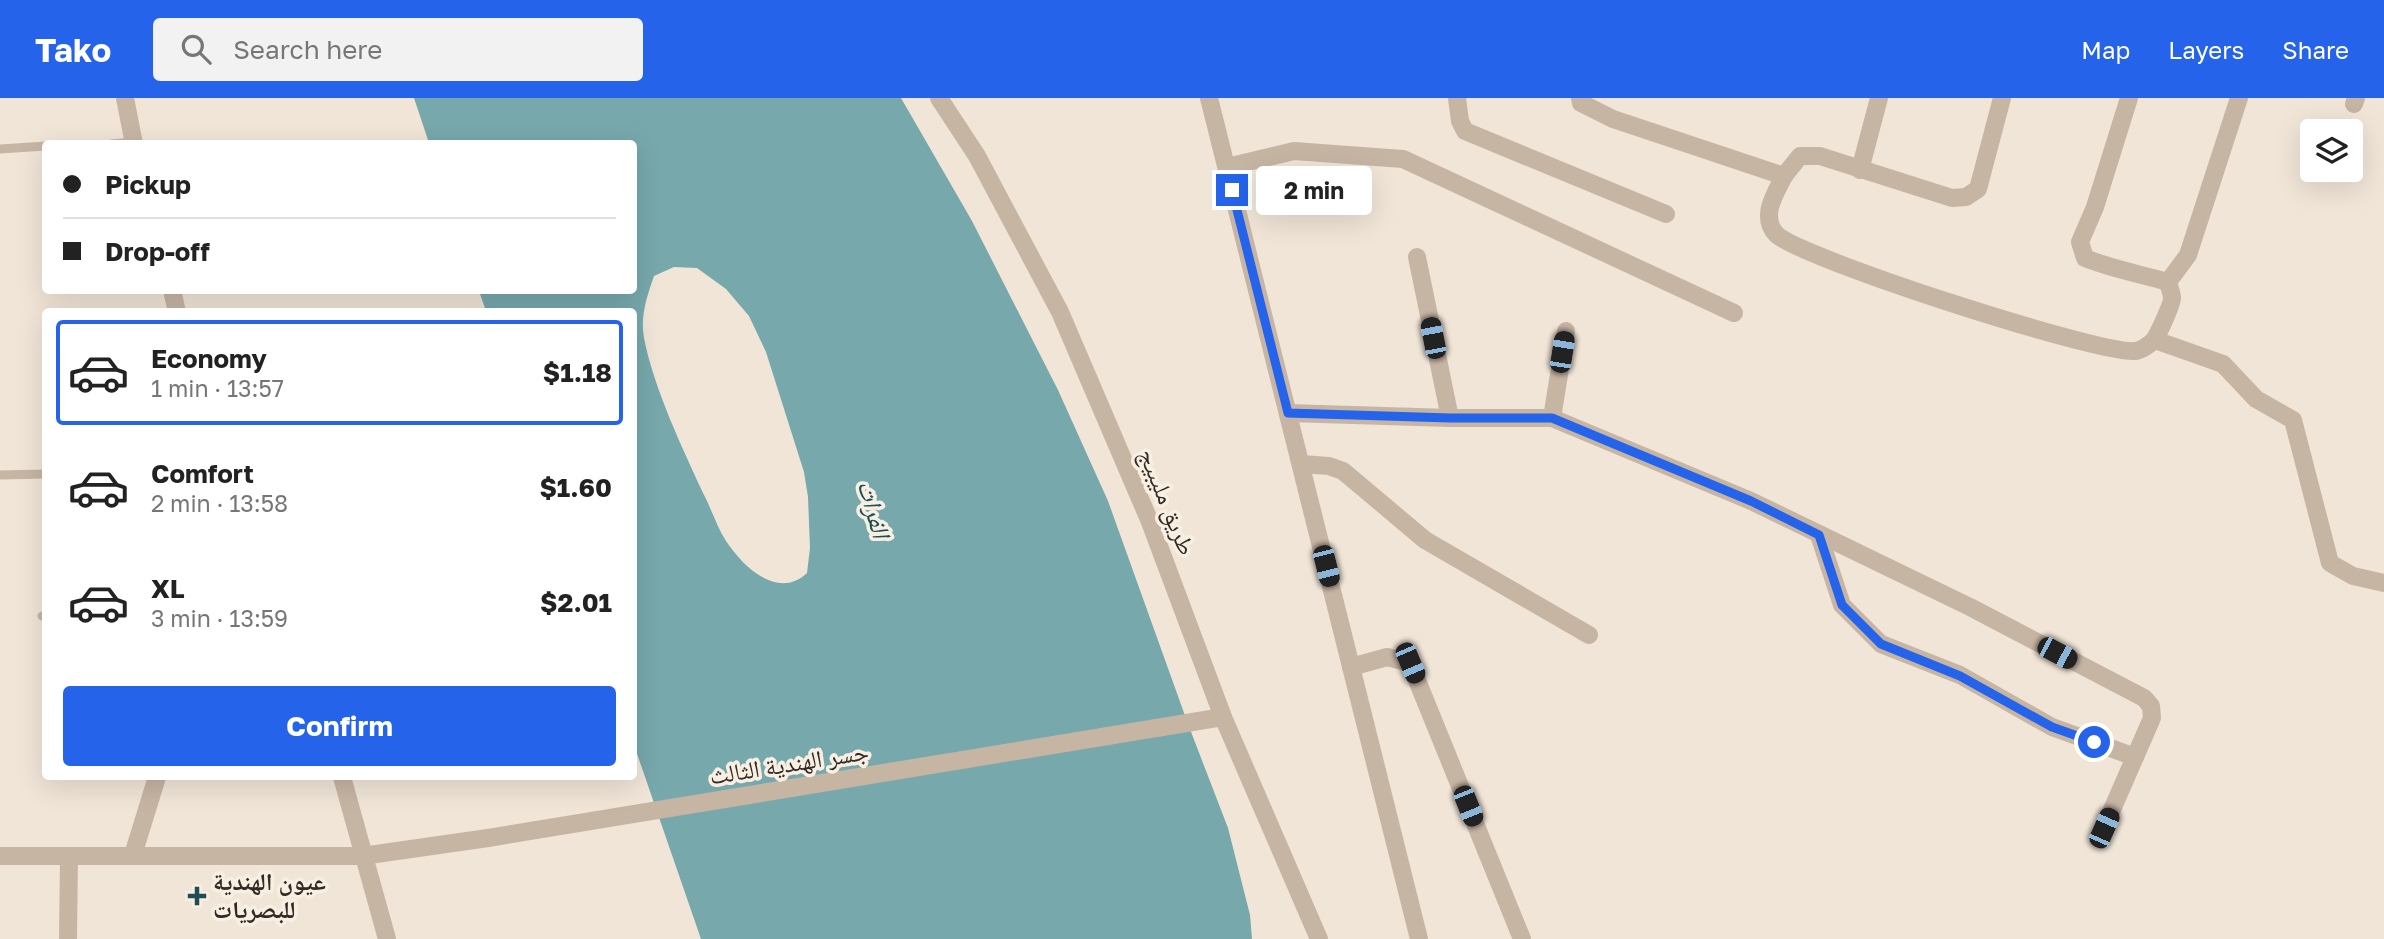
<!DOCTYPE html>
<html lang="en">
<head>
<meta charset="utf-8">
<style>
  body { margin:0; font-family:"Golos Text","Noto Naskh Arabic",sans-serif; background:#f2f2f2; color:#222; height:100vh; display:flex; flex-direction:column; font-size:26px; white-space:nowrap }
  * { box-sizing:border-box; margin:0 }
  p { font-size:23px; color:#767676 }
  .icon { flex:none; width:38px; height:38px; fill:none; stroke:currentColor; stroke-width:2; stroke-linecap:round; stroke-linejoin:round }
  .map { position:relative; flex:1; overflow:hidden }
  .panel { position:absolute; left:42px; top:210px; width:595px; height:472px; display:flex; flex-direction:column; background:#fff; border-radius:7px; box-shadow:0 7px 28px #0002 }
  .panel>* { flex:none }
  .hud { position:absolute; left:42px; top:42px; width:595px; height:154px; border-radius:7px; box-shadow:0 7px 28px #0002; display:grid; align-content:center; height:154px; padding:0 21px; background:#fff }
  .buttons { position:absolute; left:2300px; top:21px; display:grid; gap:14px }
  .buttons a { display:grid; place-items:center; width:63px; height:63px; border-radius:7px; background:#fff; box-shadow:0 7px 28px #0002; font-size:35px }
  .end { position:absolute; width:32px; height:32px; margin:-16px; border:9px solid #2563eb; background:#fff; box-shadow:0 0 0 4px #fff }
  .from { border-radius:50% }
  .bubble { position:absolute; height:49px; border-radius:7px; background:#fff; box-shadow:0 7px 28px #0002; font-size:23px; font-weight:700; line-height:49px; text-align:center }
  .car { position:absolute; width:21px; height:42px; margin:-21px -10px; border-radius:9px; box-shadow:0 0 5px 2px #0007; background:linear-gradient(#222 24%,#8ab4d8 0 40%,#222 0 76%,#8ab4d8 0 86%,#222 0) }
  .hud b { display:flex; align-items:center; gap:24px; height:66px; font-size:26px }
  .hud b+b { border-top:2px solid #e0e0e0 }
  .hud i { width:18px; height:18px; background:#222 }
  ul { padding:12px 0 0; list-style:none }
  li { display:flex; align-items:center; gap:21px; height:105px; margin:0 14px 10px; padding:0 7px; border:4px solid transparent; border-radius:7px }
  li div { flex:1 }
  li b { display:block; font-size:26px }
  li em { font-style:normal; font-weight:700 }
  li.on { border-color:#2563eb }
  li>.icon { width:63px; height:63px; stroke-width:1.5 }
  .primary-button { display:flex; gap:14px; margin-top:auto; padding:14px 21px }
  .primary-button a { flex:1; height:80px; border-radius:7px; background:#2563eb; color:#fff; font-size:28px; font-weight:700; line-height:80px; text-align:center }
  header { display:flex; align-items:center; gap:42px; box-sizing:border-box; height:98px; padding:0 35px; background:#2563eb; color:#fff }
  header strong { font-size:33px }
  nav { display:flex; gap:38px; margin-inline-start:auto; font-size:24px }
  .search { width:490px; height:63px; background:#f2f2f2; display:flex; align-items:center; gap:18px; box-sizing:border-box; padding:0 24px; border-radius:7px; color:#767676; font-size:26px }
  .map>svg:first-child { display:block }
</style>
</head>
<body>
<header>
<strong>Tako</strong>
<div class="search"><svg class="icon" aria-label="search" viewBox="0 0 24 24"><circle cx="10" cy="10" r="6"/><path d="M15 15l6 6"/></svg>Search here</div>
<nav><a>Map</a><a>Layers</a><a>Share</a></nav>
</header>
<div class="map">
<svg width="2384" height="841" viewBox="0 0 2384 841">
  <rect width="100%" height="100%" fill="#f0e5d7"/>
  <path fill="#77a8ac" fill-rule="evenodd" d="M414,0H901L972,123L1058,292L1108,403L1188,626L1228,730L1250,817L1252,841H701L634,647V214L486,213L479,193L634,192V46L429,45ZM674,169L697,170L726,191L749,218L766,254L804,374L808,399L810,450L807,475C778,502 744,470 726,443C717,429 711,410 703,395C682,349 654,291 644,240C640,219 647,198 654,178Z"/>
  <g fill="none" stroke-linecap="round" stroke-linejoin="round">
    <g stroke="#c7b5a4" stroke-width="9">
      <path d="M111,46L133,44"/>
      <path d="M0,51L46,48"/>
      <path d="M0,377L46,376"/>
      <path d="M42,518L46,517"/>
    </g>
    <g stroke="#c7b5a4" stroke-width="18">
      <path d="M1209,0L1419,841"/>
      <path d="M1457,0L1460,23L1465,33L1666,116"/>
      <path d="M1580,0L1581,5L1613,21L1784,78L1800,58H1820L1952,100L1966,99L1978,91L2002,0"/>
      <path d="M2354,6L2356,0"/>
      <path d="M1227,69L1294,53L1403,61L1734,215"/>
      <path d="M1860,72L1879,0"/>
      <path d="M1784,78C1775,96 1760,118 1776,136C1797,159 2100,257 2135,253C2140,253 2149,247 2153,243C2157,240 2172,206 2172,200C2172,195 2169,189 2168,184C2140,176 2112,171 2085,160L2080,144L2095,109L2129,0"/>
      <path d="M1417,159L1450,320"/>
      <path d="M2168,184L2188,157L2239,0"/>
      <path d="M2155,242L2223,266L2256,301L2293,322L2330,465L2353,478L2384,485"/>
      <path d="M1288,315L1450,320H1552L1751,403L1970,509L2144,600L2151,608L2152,620L2104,730"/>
      <path d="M1552,320L1566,233"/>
      <path d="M1301,366L1329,368L1343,373L1425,442L1589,537"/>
      <path d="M1819,437L1842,507L1881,546L1960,577L2052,629L2135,659"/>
      <path d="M1351,569L1387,559L1410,565L1522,841"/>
      <path d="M342,679L387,841"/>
      <path d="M68,841L69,758"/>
    </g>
    <g stroke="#c7b5a4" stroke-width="18">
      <path d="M125,0L134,46"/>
      <path d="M939,0L977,58L1060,214L1150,424L1223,619L1319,841"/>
      <path d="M172,192L177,214"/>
      <path d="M133,757L157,679"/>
      <path d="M0,758H362L488,740L1223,619"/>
    </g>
  </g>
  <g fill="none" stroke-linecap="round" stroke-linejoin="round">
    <path stroke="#2563eb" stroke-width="9" d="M1232,92L1288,315L1450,320H1552L1751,403L1819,437L1842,507L1881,546L1960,578L2052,629L2094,644"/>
  </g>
  <path fill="#1c4e53" stroke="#f8efe3" stroke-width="2.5" d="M193.5 787.5h7v7h7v7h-7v7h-7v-7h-7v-7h7z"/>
  <g text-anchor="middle" stroke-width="7" stroke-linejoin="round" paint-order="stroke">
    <g font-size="24" fill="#332a25" stroke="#f8efe3">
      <text transform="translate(1167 404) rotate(68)" y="8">طريق مليبيج</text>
      <text transform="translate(789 666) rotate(-9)" y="8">جسر الهندية الثالث</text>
    </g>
    <g font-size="24" font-weight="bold" fill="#332a25" stroke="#f8efe3" text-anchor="start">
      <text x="213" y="792">عيون الهندية<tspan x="213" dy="28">للبصريات</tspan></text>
    </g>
    <g font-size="26" font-style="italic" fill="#1c4e53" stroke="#f8efe3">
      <text transform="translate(874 411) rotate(74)" y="9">الفرات</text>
    </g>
  </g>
</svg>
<div class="buttons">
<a><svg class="icon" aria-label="layers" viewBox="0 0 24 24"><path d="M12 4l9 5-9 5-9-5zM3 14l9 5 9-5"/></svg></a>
</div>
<i class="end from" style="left:2094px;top:644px"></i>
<i class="end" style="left:1232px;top:92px"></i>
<div class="bubble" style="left:1256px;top:68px;width:116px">2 min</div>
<i class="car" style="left:1433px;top:240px;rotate:349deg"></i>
<i class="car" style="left:1562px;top:254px;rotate:9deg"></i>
<i class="car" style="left:1326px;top:468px;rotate:166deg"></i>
<i class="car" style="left:2057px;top:555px;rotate:118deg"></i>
<i class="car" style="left:1410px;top:565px;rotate:157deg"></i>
<i class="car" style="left:1468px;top:708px;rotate:158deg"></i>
<i class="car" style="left:2104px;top:730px;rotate:24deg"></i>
<div class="hud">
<b><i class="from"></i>Pickup</b>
<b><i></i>Drop-off</b>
</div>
<section class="panel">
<ul>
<li class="on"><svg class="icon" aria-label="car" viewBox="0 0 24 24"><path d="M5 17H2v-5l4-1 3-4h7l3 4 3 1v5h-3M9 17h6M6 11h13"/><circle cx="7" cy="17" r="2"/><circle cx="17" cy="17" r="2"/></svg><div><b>Economy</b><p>1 min · 13:57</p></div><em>$1.18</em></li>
<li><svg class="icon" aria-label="car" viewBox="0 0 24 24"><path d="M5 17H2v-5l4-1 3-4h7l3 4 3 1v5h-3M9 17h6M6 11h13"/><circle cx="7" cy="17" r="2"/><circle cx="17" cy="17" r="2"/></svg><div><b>Comfort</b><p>2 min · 13:58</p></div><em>$1.60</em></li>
<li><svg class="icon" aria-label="car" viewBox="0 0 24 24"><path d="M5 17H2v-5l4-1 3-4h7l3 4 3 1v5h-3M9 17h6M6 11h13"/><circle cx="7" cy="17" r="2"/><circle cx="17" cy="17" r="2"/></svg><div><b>XL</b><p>3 min · 13:59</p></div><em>$2.01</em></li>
</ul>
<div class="primary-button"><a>Confirm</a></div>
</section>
</div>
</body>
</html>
